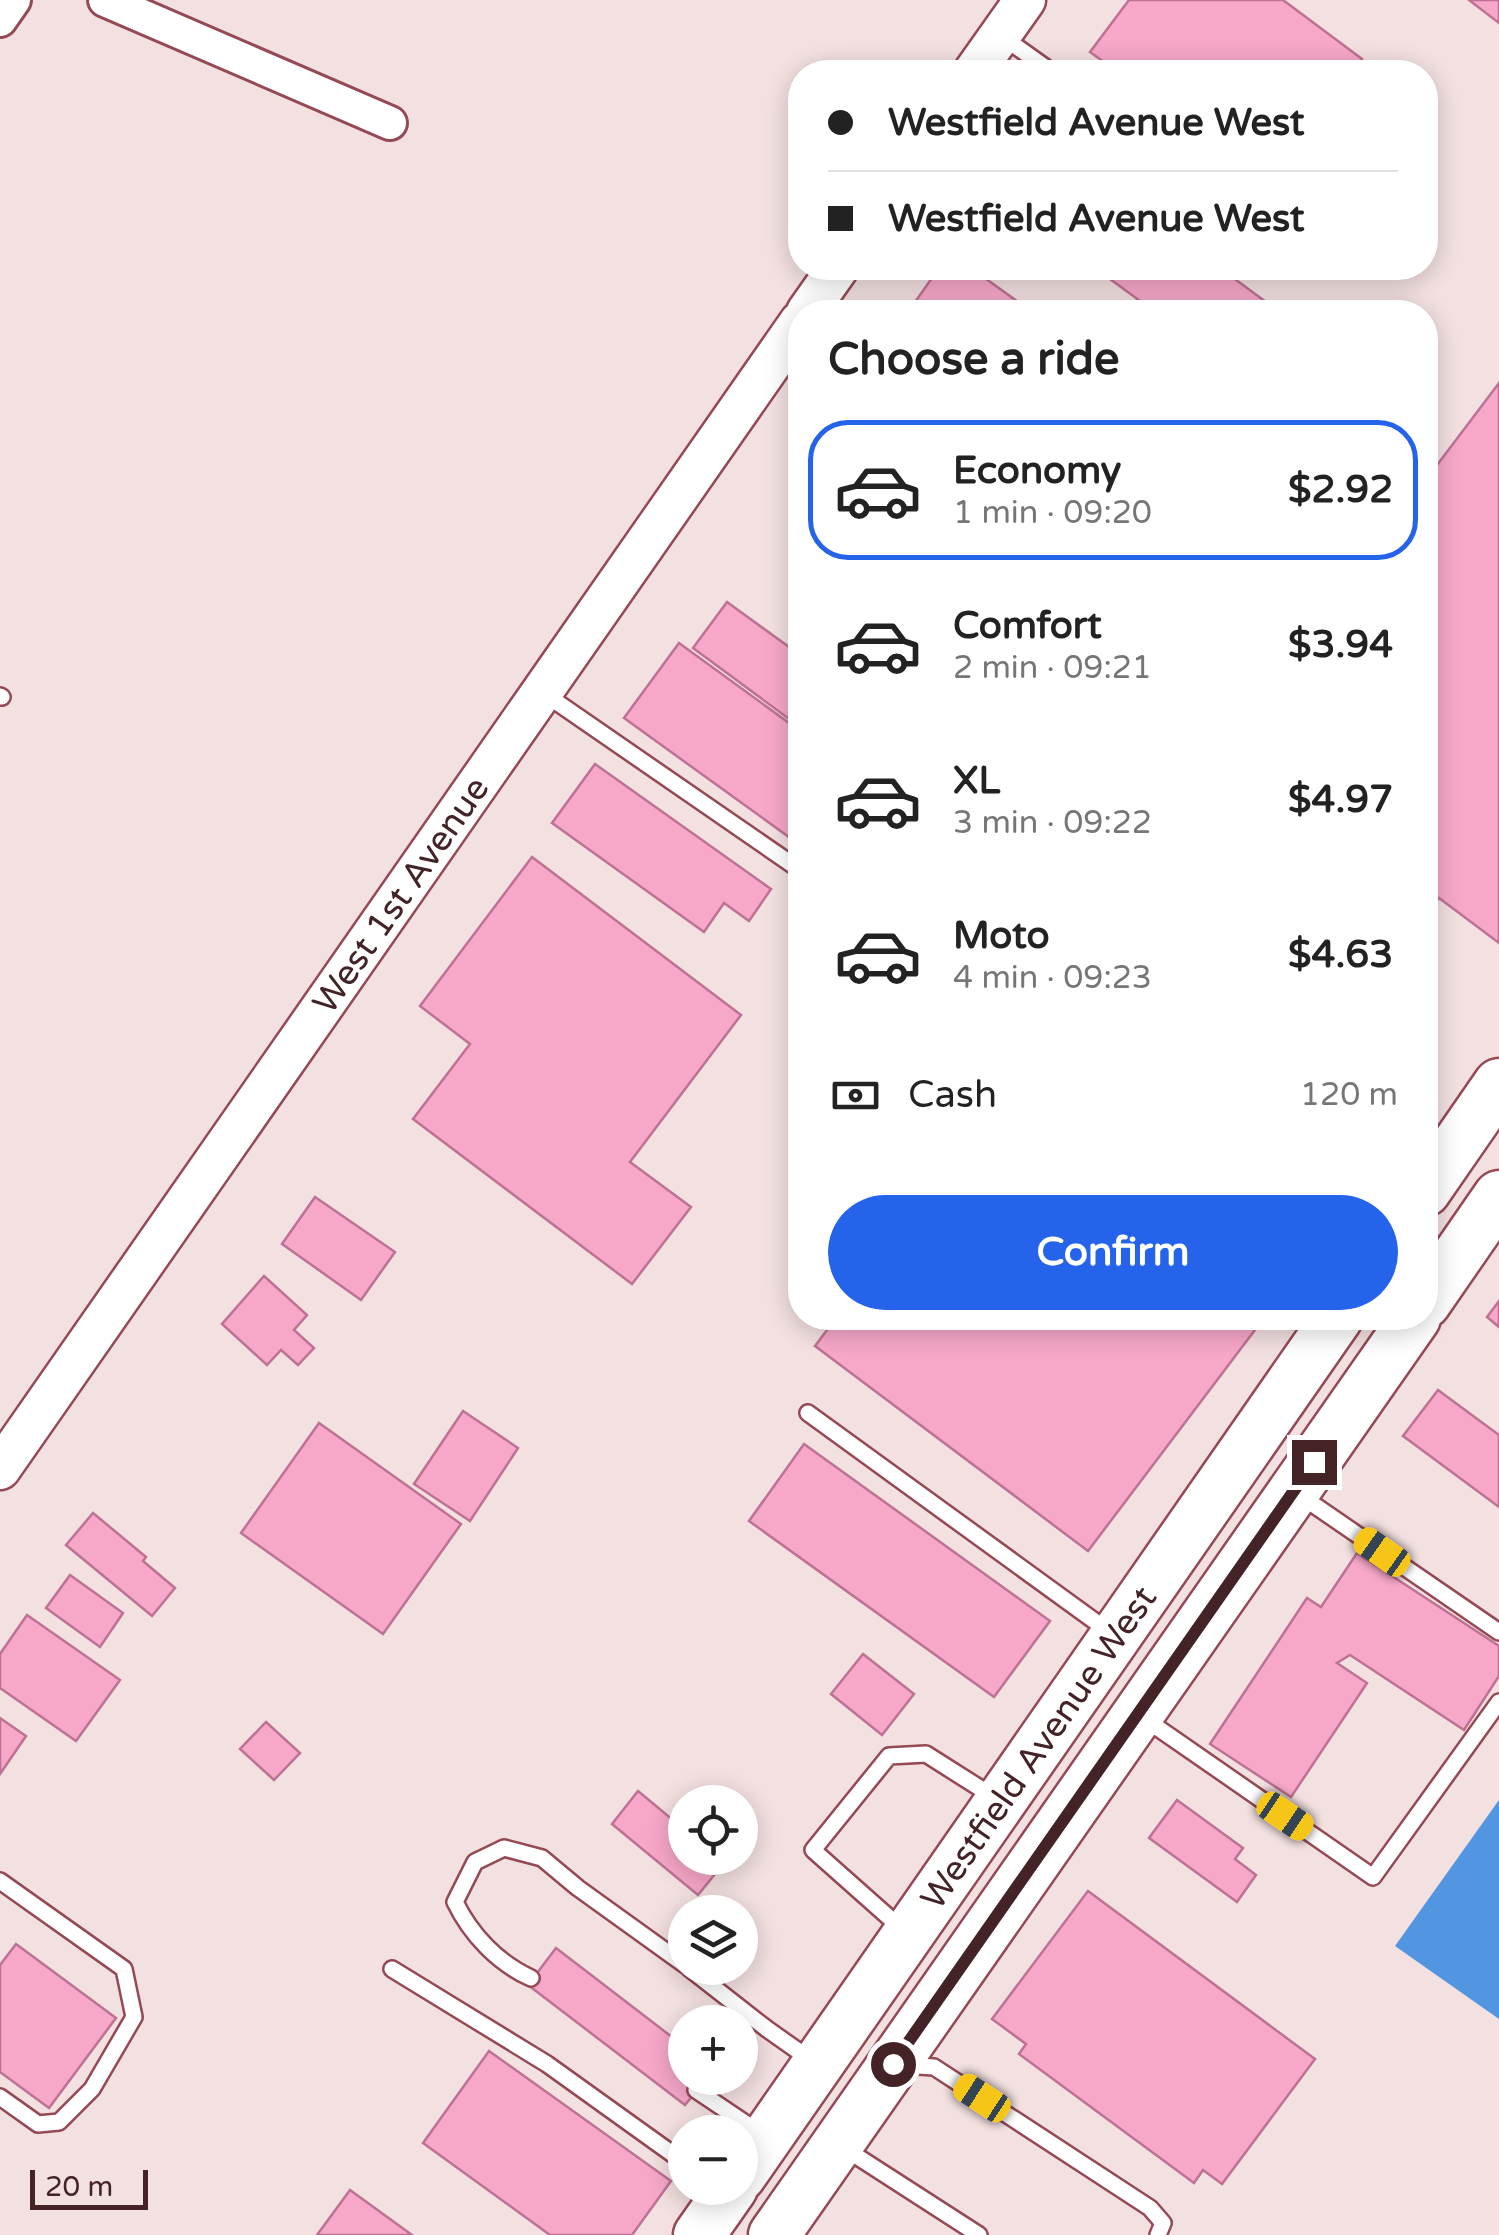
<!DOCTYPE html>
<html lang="en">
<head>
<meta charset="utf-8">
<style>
  body { margin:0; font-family:"Varela Round",sans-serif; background:#f2f2f2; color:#222; height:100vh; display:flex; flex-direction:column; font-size:38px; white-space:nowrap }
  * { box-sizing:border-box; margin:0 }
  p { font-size:32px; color:#767676 }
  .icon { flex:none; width:55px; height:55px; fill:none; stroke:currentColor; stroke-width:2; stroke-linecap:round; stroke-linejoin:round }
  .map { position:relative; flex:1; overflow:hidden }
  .panel { position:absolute; left:788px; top:300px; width:650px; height:1030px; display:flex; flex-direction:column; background:#fff; border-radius:40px; box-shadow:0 5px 25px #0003 }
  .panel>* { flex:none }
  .guide { position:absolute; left:788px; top:60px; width:650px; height:220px; border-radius:40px; box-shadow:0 5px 25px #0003; display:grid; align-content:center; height:220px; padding:0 40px; background:#fff }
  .tools { position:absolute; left:668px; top:1785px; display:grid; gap:20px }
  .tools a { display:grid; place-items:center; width:90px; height:90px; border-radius:50%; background:#fff; box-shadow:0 5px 25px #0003; font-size:50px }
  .scale { position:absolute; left:30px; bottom:25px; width:118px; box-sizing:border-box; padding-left:10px; border:5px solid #442327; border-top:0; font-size:28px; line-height:35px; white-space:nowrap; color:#442327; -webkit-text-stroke:8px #f3e0e1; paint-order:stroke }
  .end { position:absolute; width:45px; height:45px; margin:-22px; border:12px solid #442327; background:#fff; box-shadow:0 0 0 5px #fff }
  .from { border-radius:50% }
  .car { position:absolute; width:30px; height:60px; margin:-30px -15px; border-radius:12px; box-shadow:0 0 8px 2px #0007; background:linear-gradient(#f5c518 24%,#345 0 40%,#f5c518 0 76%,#345 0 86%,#f5c518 0) }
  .guide b { display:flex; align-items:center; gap:35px; height:95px; font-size:38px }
  .guide b+b { border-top:2px solid #e0e0e0 }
  .guide i { width:25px; height:25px; background:#222 }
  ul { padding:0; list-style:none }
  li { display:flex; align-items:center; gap:30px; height:140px; margin:0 20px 15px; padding:0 20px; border:5px solid transparent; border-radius:40px }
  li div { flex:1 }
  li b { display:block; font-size:38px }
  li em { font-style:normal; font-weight:700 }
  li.on { border-color:#2563eb }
  li>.icon { width:90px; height:90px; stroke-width:1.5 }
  h2 { padding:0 40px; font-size:45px; line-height:120px }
  .pay { display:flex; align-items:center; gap:25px; height:110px; padding:0 40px; font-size:38px }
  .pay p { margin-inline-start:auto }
  .action { display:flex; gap:20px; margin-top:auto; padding:20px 40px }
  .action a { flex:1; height:115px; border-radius:60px; background:#2563eb; color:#fff; font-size:40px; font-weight:700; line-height:115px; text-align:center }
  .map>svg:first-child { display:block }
</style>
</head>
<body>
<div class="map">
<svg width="1499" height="2235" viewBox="0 0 1499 2235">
  <rect width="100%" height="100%" fill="#f3e0e1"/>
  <path fill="#5295e0" d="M1499,1800V2019L1395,1946Z"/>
  <g fill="#f7a7c8" stroke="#be7293" stroke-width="2.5">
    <path d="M1129,0H1283L1362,59L1351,72H1118L1090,52Z"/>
    <path d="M1469,0H1499V23Z"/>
    <path d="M939,268H971L1032,312H908Z"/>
    <path d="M1095,268H1220L1270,305L1264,312H1155Z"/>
    <path d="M1499,383V943L1439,898L1425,916V481Z"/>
    <path d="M727,602L800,655V727L693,648Z"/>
    <path d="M679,643L800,731V836L798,834L793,840L624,718Z"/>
    <path d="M595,764L771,889L749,921L724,903L704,932L552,823Z"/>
    <path d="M532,857L741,1015L630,1162L691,1207L632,1284L413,1119L470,1044L420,1006Z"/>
    <path d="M315,1197L395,1252L361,1300L282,1244Z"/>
    <path d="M264,1276L307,1315L294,1330L314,1348L298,1365L281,1350L267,1365L222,1324Z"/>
    <path d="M1499,1301V1327L1487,1317Z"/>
    <path d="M836,1318H1264L1088,1551L815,1346Z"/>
    <path d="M1438,1390L1499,1435V1507L1403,1436Z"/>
    <path d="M463,1411L518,1448L470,1521L414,1484Z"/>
    <path d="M319,1423L461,1524L383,1634L241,1533Z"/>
    <path d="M804,1444L1050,1621L994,1697L749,1521Z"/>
    <path d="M93,1513L146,1557L143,1561L175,1588L152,1616L66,1545Z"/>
    <path d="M1357,1553L1499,1646V1676L1464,1730L1350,1655L1337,1663L1367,1683L1291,1797L1210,1744L1307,1598L1321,1607Z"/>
    <path d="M70,1575L123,1613L100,1647L46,1608Z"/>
    <path d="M27,1615L120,1680L76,1741L0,1688V1654Z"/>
    <path d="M863,1654L914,1694L882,1735L831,1694Z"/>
    <path d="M0,1718L26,1736L0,1774Z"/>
    <path d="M266,1722L300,1753L274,1780L240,1749Z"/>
    <path d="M638,1791L685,1830V1858H718L724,1863L698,1895L612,1824Z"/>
    <path d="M1177,1800L1243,1848L1235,1859L1256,1875L1237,1902L1149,1838Z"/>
    <path d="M1088,1891L1315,2059L1222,2184L1203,2170L1194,2183L1019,2054L1026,2044L992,2019Z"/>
    <path d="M16,1944L116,2018L49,2108L0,2072V1965Z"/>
    <path d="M556,1948L685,2047V2078H707L685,2105L528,1985Z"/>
    <path d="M489,2051L671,2181L632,2235H550L423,2143Z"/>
    <path d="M350,2190L412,2235H317Z"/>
  </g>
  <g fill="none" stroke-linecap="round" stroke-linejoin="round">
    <defs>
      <g id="service">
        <path d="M1000,35L1052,72"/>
        <path d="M545,694L800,870"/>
        <path d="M0,696L2,697"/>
        <path d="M808,1413L1111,1633"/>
        <path d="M1301,1496L1499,1632"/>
        <path d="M1145,1719L1373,1877L1499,1702"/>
        <path d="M0,1881L124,1969L134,2017L92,2089L59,2122L38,2124L0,2097"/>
        <path d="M902,1929L813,1850L889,1756L926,1754L997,1799"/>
        <path d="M689,1968L767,2029L811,2060"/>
        <path d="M392,1969L547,2064L685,2163"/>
        <path d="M531,1978C498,1963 471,1935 455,1902L475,1862L504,1848L542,1858L578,1888L685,1965"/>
        <path d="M902,2065L934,2067L1150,2208L1163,2223L1158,2235"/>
        <path d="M696,2090L763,2135"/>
        <path d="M844,2148L979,2235"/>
      </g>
      <g id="minor">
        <path d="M105,0L390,123"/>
        <path d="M0,20L14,0"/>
      </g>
      <g id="tertiary">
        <path d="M974,72L1025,0"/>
        <path d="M807,312L838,268"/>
        <path id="s1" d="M0,1469L800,322"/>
      </g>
      <g id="primary">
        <path d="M1425,1191L1499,1084"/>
        <path d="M1425,1303L1499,1196"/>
        <path id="s2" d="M740,2176L1337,1318"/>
        <path d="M699,2235L732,2188"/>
        <path d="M774,2235L1415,1318"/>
      </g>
    </defs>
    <use href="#service" stroke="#954954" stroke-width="20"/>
    <use href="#minor" stroke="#954954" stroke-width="38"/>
    <use href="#tertiary" stroke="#954954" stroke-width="45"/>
    <use href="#primary" stroke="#954954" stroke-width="55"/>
    <use href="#service" stroke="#fff" stroke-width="15"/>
    <use href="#minor" stroke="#fff" stroke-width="32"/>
    <use href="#tertiary" stroke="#fff" stroke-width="40"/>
    <use href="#primary" stroke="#fff" stroke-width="50"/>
  </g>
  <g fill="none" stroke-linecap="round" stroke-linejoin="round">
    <path stroke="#442327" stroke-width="12" d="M893,2064L1314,1462"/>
  </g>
  <g text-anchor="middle" stroke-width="9" stroke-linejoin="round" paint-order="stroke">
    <g font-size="35" fill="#442327" stroke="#f3e0e1">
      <text dy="12" stroke="none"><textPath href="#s1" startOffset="700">West 1st Avenue</textPath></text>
      <text dy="12" stroke="none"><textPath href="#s2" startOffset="522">Westfield Avenue West</textPath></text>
    </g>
  </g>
</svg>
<div class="tools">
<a><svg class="icon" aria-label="locate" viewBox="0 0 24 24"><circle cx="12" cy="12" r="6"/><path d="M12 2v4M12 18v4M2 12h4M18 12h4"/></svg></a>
<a><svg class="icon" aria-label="layers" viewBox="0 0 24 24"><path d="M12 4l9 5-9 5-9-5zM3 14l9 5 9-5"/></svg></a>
<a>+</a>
<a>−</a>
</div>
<div class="scale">20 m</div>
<i class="end from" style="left:893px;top:2064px"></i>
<i class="end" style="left:1314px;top:1462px"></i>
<i class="car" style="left:1382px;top:1552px;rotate:305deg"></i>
<i class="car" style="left:1285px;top:1816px;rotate:124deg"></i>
<i class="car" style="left:982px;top:2098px;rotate:303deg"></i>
<div class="guide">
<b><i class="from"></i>Westfield Avenue West</b>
<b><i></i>Westfield Avenue West</b>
</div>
<section class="panel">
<h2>Choose a ride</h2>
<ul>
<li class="on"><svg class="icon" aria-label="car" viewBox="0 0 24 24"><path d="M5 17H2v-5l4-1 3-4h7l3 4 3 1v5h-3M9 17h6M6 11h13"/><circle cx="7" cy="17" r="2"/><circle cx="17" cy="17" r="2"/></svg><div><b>Economy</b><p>1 min · 09:20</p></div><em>$2.92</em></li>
<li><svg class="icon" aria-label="car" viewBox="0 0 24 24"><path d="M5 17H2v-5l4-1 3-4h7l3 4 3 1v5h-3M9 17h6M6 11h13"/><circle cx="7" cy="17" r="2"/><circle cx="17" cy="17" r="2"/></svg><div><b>Comfort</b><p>2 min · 09:21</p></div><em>$3.94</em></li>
<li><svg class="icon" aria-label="car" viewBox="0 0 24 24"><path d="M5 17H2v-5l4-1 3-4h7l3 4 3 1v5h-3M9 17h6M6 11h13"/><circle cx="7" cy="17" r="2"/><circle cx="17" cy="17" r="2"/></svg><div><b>XL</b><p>3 min · 09:22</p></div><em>$4.97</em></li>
<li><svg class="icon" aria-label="car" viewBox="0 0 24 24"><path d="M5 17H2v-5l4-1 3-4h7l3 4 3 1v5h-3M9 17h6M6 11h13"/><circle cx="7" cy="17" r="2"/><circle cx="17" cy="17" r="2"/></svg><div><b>Moto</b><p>4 min · 09:23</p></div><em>$4.63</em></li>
</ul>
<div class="pay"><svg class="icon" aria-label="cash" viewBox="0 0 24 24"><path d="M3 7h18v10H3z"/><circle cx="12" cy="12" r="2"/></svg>Cash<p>120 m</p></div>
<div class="action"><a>Confirm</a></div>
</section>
</div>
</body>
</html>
